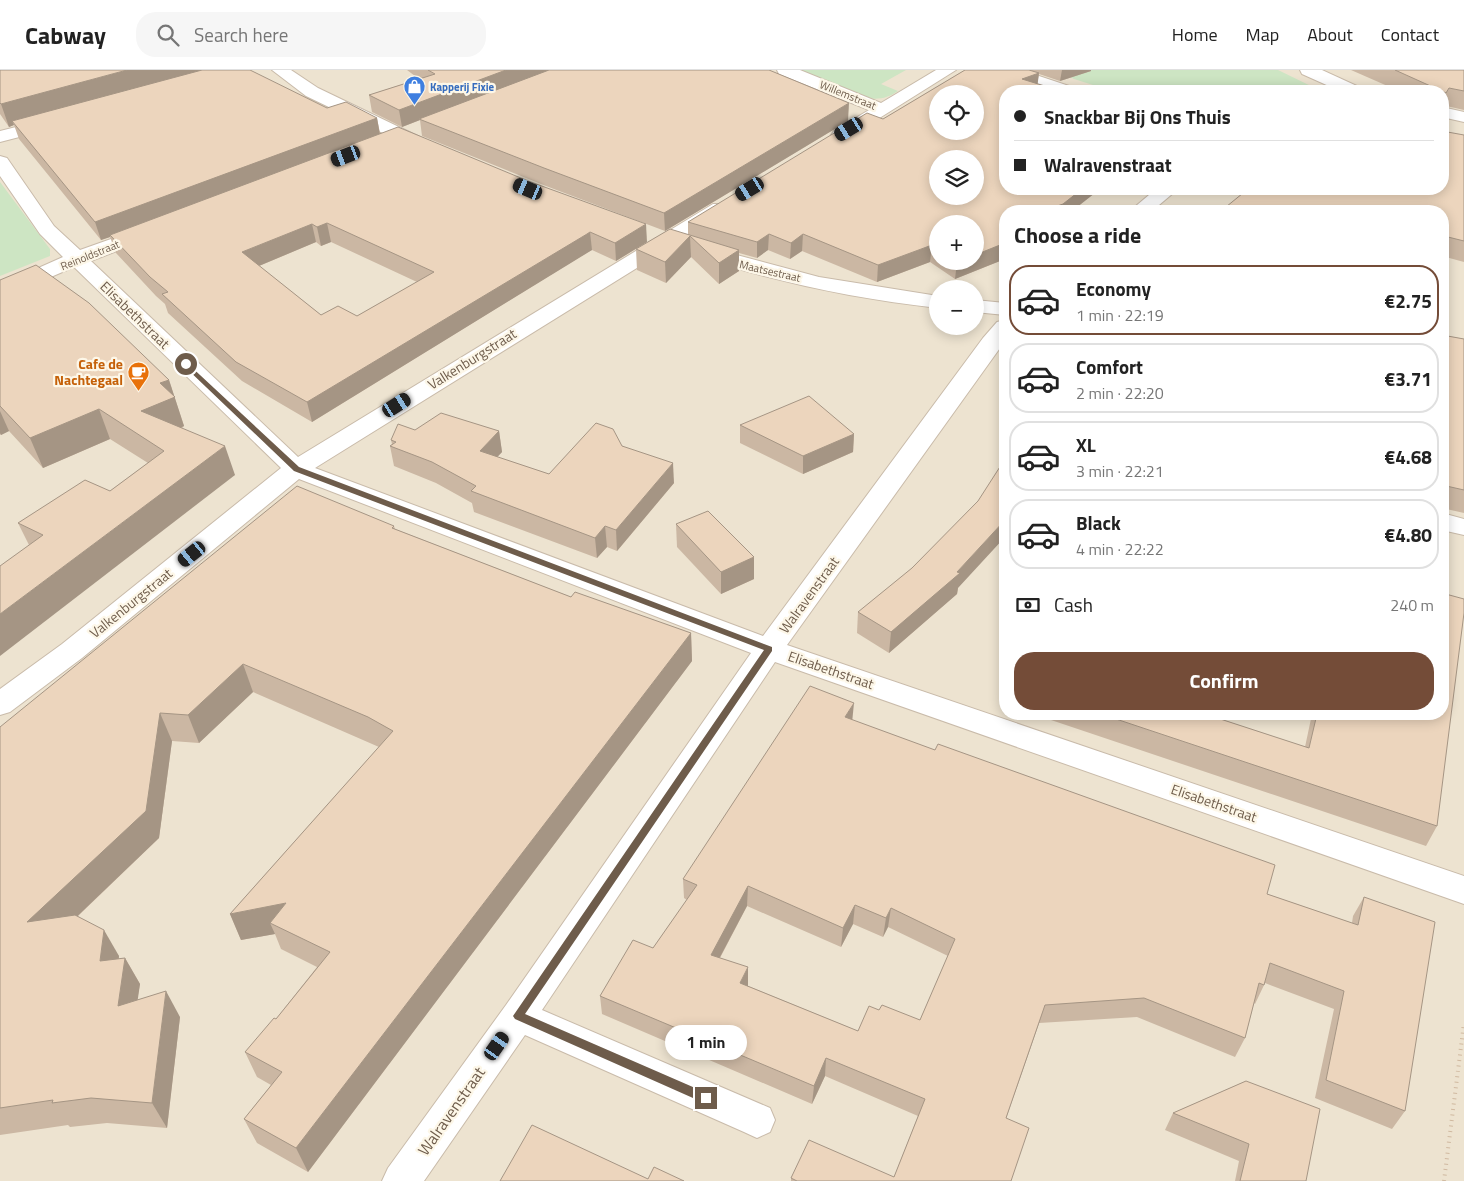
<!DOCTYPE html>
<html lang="en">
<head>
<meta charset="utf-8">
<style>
  body { margin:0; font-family:"Titillium Web",sans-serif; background:#f6f6f6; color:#222; height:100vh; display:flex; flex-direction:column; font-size:19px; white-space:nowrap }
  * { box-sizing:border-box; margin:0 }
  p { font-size:16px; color:#767676 }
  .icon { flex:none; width:28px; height:28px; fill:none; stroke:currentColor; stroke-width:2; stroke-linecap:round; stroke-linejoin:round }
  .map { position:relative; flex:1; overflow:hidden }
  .side { position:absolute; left:999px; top:135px; width:450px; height:515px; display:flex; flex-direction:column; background:#fff; border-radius:20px; box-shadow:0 2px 12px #0003 }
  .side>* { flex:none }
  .guide { position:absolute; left:999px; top:15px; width:450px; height:110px; border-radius:20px; box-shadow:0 2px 12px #0003; display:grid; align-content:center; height:110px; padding:0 15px; background:#fff }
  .tools { position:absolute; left:929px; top:15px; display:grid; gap:10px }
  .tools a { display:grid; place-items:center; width:55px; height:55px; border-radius:50%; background:#fff; box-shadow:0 2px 12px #0003; font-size:25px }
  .end { position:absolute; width:22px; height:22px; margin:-11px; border:6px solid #6e5c4b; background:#fff; box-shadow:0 0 0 2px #fff }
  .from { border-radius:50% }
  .bubble { position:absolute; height:35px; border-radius:18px; background:#fff; box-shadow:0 2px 12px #0003; font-size:16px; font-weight:700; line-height:35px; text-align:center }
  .car { position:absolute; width:15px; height:30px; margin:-15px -8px; border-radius:6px; box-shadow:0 0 4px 1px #0007; background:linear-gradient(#222 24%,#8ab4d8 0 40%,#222 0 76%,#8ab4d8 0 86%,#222 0) }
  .guide b { display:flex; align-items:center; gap:18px; height:48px; font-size:19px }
  .guide b+b { border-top:1px solid #e0e0e0 }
  .guide i { width:12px; height:12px; background:#222 }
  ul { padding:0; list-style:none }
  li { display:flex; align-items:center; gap:15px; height:70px; margin:0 10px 8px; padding:0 5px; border:2px solid #e0e0e0; border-radius:20px }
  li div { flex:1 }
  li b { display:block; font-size:19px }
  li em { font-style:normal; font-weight:700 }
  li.on { border-color:#744c38 }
  li>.icon { width:45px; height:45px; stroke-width:1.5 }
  h2 { padding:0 15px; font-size:22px; line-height:60px }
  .pay { display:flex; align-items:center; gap:12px; height:55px; padding:0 15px; font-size:19px }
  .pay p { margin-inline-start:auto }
  .primary-button { display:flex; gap:10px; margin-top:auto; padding:10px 15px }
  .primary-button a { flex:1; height:58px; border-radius:20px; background:#744c38; color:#fff; font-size:20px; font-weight:700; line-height:58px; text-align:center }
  header { display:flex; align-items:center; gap:30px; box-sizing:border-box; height:70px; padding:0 25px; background:#fff; border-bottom:1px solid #e0e0e0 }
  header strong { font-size:24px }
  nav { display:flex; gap:28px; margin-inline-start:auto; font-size:18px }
  .search { width:350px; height:45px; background:#f6f6f6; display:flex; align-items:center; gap:12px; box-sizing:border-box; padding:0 18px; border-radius:20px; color:#767676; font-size:19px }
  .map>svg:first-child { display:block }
</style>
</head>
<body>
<header>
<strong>Cabway</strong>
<div class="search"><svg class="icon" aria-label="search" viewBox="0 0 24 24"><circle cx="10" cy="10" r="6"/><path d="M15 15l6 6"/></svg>Search here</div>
<nav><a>Home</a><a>Map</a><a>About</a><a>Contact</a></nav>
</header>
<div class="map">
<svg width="1464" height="1111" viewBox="0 0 1464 1111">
  <rect width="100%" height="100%" fill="#f9f3e2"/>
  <path fill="#ede3d0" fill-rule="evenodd" d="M0,0H1464V1111H0ZM1005,21H1442V119H1005ZM938,24H975V61H938ZM938,89H975V126H938ZM1005,141H1442V644H1005ZM938,154H975V191H938ZM938,219H975V256H938Z"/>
  <g fill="#cde5c3">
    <path d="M799,0H906L881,14L898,21C888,28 879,30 867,28Z"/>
    <path d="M1057,0H1278L1315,18L1307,21H1112L1074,9Z"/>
    <path d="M0,112L50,179V186L0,206Z"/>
  </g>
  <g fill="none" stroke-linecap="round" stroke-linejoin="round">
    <defs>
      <g id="minor">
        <path d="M272,0H291L318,18L428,71L431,75L428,79H416L306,26Z"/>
        <path d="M777,0H800L881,33L936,0H956L846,69H834L831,65L834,61L869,40L779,4Z"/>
        <path d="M996,0H1021L1072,17L1075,21H1050L998,4Z"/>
        <path d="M1300,0H1322L1359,17L1362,21H1340L1302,4Z"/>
        <path d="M1442,37L1464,42V52L1442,47Z"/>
        <path d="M52,48L58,49L61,53L58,57L0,72V61Z"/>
        <path d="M0,86L7,88L54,156L80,180L142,158L149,156L156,158L159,162L156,166L91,191L298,387L713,134H727L730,138L727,142L315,398L763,566L983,268L997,252L1005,250V271L787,575L1464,806V834L775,592L542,940L770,1038L775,1050L770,1062L757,1068L744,1062L525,965L424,1111H382L388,1098L506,935L751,583L299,409L82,588L10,642L0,645V619L62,574L281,398L74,197L0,229V215L63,187L40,164L0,106Z"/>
        <path d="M1156,119H1178L1152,141H1130Z"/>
        <path d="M703,176L819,207L938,226V238C855,229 775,212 696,186L693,182L696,178Z"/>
        <path d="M975,230L1005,233V245L975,242Z"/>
        <path d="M1442,443L1464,449V465L1442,460Z"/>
      </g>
    </defs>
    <use href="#minor" stroke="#c9bbaa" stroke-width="2"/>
    <path stroke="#d0b9a0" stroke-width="4" stroke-dasharray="1 4.5" stroke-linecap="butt" d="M1444,1111L1464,953"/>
    <use href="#minor" fill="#fff" fill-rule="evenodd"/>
  </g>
  <g fill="#cbb7a3" fill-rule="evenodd">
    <path d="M0,0L327,38L377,48L380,63L647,172L616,191L592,180L588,182L312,352L242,311L168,243L165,234L156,226L116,183L110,167L101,170L19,69L14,55L9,57L0,44ZM316,172L321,176L331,172L417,212L357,246L321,245L259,196Z"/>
    <path d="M407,0H769L848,51L665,161L546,116L422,66L420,50L402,57L372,42L369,25L419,9Z"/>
    <path d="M965,0H1091V1L1060,11L1039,4L1037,14L1005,119H1100L1072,141H1005V189L955,209L930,192L877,212L802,181L790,189L768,180L757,188L739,183V201L719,214L691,187L666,213L637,200L636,179L688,165V152L883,49ZM938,154L975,191H938Z"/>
    <path d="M1351,0H1464V40L1442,35V21H1399Z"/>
    <path d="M1464,66V192L1442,186V141Z"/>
    <path d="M0,210L169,310L184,356L182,358L235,405L29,475L18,453L110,421L148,393L110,369L43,398L9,361L1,365L0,364Z"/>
    <path d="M1442,265L1464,269V443L1442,438Z"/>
    <path d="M740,355L854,364L853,382L803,404L740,373Z"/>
    <path d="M415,360L499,361L502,382L497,387L549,404L622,376L674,413L617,481L607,477L597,488L474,442L472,433L436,413L394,396L390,376L392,374L391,370Z"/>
    <path d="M676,454L754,487V509L721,524L677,477Z"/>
    <path d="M394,456L395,459L571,527L691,563L692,591L308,1102L257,1073L244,1049L271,1015L257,1007L245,982L276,949L317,897L281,879L275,864L241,870L230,844L379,677L253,622L199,673L172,671L159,768L78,846L119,886V889L125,888L140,914L137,930L180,947L167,1058L107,1053L70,1057L68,1055L0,1065V657Z"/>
    <path d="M958,518L957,524L889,583L857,563L858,542Z"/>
    <path d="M1049,644H1205L1305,677L1312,644H1442L1437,756L1426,776L1048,649Z"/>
    <path d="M852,650L1267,824L1352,853L1353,846L1364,827L1405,1041L1392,1059L1315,1028L1334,939L1265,913L1255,934L1254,933L1245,968L1235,987L1137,947L1039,953L1006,1048L1011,1111H791V1108L894,1107L918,1046L825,1006L812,1034L602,944L600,926L653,878L687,830L684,828L683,809ZM747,836L841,877L853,854L883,867L888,857L948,886L920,950L879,940L858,961L748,916L720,888Z"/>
    <path d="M1246,1011L1306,1111H1235L1239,1091L1165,1060L1173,1043Z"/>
  </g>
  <g fill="#a59584">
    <path d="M127,0H213L12,51L14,55L9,57L1,34Z"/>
    <path d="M506,0H553L419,49L420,50L402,57L399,40Z"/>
    <path d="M1062,0H1091V1L1060,11Z"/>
    <path d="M1039,3L1037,19L1022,9Z"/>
    <path d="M849,33L848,51L665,161L664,143Z"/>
    <path d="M377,48L380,65L110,165V167L101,170L95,152Z"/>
    <path d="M1082,119H1100L1072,141H1043Z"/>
    <path d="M327,153L331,172L321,176L317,157Z"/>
    <path d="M312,154L316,172L247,201L242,182Z"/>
    <path d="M646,154L647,172L616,191L615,173Z"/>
    <path d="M590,162L592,180L312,352L307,332Z"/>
    <path d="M769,164L768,180L757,188V172Z"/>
    <path d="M803,164L802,181L790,189L791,173Z"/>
    <path d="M690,166L691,187L666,213L665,192Z"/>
    <path d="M1005,173V189L955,209L957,192L960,191H975V185Z"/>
    <path d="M932,175L930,192L877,212L878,195Z"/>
    <path d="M739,180V201L719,214V193Z"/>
    <path d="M169,310L184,356L152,371L141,341L160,313Z"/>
    <path d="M99,339L110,369L43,398L30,368Z"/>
    <path d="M0,341L9,361L1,365L0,363Z"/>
    <path d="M499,361L502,382L483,402L480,381Z"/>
    <path d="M854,364L853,382L803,404V386Z"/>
    <path d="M225,376L235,405L0,586V544Z"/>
    <path d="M673,393L674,413L617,481L616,460Z"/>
    <path d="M1005,450V467L958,518L957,524L889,583L891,562L957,502Z"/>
    <path d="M605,456L607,477L597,488L595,468Z"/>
    <path d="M754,487V509L721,524V502Z"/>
    <path d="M691,563L692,591L308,1102L296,1078Z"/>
    <path d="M243,594L253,622L199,673L188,645Z"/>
    <path d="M854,633L852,653L845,647Z"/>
    <path d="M160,643L172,671L159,768L43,879L27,852Z"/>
    <path d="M748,816L747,836L711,904V885Z"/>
    <path d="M286,833L270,853L275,864L241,870L230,844Z"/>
    <path d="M855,835L853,854L841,877L843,858Z"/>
    <path d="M891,838L888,857L883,867L886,848Z"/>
    <path d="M104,860L119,886L115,917L100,891Z"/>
    <path d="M125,888L140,914L133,962L118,936Z"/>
    <path d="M748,897V916L740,932V913Z"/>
    <path d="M166,921L180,947L167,1058L152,1033Z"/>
    <path d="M1045,935L1039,953L1000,1066L1006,1048Z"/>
    <path d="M826,988L825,1006L812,1034L814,1016Z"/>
  </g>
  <g fill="#ecd5bd" stroke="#a59584" fill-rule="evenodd">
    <path d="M0,0H127L1,34L0,33Z"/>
    <path d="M202,0H250L327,38L346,32L377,48L95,152L12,51Z"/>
    <path d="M428,0H506L399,40L369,25L435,4Z"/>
    <path d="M549,0H769L849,33L664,143L544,98L419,49Z"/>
    <path d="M965,0H1029L1039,3L1022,9L1061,21H1005V119H1082L1063,134L1043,141H1005V173L975,185V154H938V179L932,175L878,195L803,164L791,173L769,164L757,172L688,152L867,43L883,49ZM938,24H975V61H938ZM938,89H975V126H938Z"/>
    <path d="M1395,0H1464V21L1449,18L1446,23Z"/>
    <path d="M398,57L528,111L646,154L615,173L590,162L587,164L307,332L236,292L162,224L168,222L150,207L110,165ZM327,153L434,202L357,246L338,236L321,245L242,182L312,154L317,157Z"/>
    <path d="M1442,61L1464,65V171L1444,166L1442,167V141H1221L1248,119H1442Z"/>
    <path d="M670,159L739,180L719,193L690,166L665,192L636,179Z"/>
    <path d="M36,195L89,233L169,310L160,313L175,327L141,341L225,376L0,544V496L43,465L18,453L85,410L110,421L164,381L99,339L30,368L0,336V210Z"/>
    <path d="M1442,265L1464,269V420L1442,415Z"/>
    <path d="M809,326L854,364L803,386L740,355Z"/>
    <path d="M441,343L499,361L480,381L549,404L596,353L613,359L622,376L673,393L616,460L605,456L595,468L471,421L476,416L432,392L390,376L396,372L391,370L398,354L415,360Z"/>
    <path d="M1005,389V450L957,502L960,503L891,562L858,542L912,498L978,431Z"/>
    <path d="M297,416L394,456L392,458L571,527L575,522L691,563L296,1078L244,1049L282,1002L245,982L274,948L276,949L330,882L270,853L286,833L230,844L393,661L368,647L243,594L188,645L160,643L146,741L27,852L75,845L104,860L100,891L125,888L118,936L166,921L152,1033L91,1028L52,1033L53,1030L0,1038V657Z"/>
    <path d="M708,441L754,487L721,502L676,454Z"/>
    <path d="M1442,523L1464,529V543L1437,756L1101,644H1205L1309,678L1317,644H1442Z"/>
    <path d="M810,616L854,633L845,647L935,680L938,674L1275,795L1267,824L1358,855L1364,827L1435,852L1405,1041L1326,1010L1344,921L1270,893L1264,915L1259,913L1245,968L1144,928L1045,935L1006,1048L1029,1058L1011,1111H797L791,1108L809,1070L894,1107L925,1029L826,988L814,1016L600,926L633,870L653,878L697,815L683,809ZM748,816L843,858L855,835L886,848L891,838L955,869L920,950L882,935L879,940L869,936L858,961L740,913L748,897L711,885Z"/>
    <path d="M1246,1011L1320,1039L1306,1111H1240L1249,1074L1173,1043Z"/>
    <path d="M532,1055L648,1109L654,1097L684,1111H500Z"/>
  </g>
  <path fill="#6e5c4b" d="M186,292L299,397L772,577V581L525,944L709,1024V1032H702L515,949L513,946L764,580L294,401L184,296Z"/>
  <defs>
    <symbol id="shop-pin" viewBox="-11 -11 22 30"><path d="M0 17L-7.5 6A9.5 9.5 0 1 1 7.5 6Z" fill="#3f7fe0" stroke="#fdf7e8"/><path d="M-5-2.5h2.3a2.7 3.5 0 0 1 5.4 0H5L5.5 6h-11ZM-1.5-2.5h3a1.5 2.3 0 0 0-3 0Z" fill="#fff"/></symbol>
    <symbol id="cafe-pin" viewBox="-11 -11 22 30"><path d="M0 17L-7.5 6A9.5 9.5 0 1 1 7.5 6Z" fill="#e8710a" stroke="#fdf7e8"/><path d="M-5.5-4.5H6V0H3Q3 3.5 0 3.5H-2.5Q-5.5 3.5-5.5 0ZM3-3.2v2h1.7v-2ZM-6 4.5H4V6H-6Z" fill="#fff"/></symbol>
  </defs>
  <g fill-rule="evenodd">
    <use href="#shop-pin" x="402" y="4" width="25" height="34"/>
    <use href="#cafe-pin" x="126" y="290" width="25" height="34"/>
  </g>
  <g text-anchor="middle" stroke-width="4.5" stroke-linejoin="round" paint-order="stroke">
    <g font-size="11" font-weight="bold" fill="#366cbe" stroke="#fdf7e8" text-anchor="start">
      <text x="430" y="21">Kapperij Fixie</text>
    </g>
    <g font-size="11" fill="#6e5c4b" stroke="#fdf7e8">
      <text transform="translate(848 25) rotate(22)" y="4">Willemstraat</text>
      <text transform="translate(90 185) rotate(-22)" y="4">Reinoldstraat</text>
      <text transform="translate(770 201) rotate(13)" y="4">Maatsestraat</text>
    </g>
    <g font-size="14" fill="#6e5c4b" stroke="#fdf7e8">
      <text transform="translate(135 245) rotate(44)" y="5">Elisabethstraat</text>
      <text transform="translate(472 289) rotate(-32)" y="5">Valkenburgstraat</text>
      <text transform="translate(809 525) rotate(-54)" y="5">Walravenstraat</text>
      <text transform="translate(131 533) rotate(-39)" y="5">Valkenburgstraat</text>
      <text transform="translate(831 600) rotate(19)" y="5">Elisabethstraat</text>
      <text transform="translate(1214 733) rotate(19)" y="5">Elisabethstraat</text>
    </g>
    <g font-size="14" font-weight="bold" fill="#c56008" stroke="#fdf7e8" text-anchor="end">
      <text x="123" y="299">Cafe de<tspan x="123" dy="16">Nachtegaal</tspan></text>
    </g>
    <g font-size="16" fill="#6e5c4b" stroke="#fdf7e8">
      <text transform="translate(451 1041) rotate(-55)" y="6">Walravenstraat</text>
    </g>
  </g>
</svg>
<div class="tools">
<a><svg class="icon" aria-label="locate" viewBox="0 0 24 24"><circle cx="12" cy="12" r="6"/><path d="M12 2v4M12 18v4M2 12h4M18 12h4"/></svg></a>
<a><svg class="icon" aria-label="layers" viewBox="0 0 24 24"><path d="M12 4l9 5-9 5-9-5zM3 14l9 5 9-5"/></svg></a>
<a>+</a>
<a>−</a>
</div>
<i class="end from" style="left:186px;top:294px"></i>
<i class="end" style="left:706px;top:1028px"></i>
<div class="bubble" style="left:665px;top:955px;width:82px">1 min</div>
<i class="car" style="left:849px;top:59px;rotate:239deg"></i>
<i class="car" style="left:346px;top:86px;rotate:249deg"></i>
<i class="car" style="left:528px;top:119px;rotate:293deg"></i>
<i class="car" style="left:750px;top:119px;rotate:239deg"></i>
<i class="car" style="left:397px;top:335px;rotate:58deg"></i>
<i class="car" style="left:192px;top:484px;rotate:231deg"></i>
<i class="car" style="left:497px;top:976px;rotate:35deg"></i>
<div class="guide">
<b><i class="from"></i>Snackbar Bij Ons Thuis</b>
<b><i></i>Walravenstraat</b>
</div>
<section class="side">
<h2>Choose a ride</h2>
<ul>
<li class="on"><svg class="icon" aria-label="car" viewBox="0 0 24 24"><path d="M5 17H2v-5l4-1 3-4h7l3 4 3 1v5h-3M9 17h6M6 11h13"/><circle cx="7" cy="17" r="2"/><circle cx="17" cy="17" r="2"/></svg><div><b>Economy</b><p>1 min · 22:19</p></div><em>€2.75</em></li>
<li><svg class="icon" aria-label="car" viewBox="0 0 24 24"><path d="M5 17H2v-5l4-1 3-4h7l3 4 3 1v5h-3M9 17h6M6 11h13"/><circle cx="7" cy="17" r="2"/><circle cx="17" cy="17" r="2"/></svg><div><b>Comfort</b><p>2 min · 22:20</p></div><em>€3.71</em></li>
<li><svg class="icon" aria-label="car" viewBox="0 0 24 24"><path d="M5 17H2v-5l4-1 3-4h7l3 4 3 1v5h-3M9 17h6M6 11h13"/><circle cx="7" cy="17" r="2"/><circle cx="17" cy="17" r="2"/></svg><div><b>XL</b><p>3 min · 22:21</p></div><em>€4.68</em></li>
<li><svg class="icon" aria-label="car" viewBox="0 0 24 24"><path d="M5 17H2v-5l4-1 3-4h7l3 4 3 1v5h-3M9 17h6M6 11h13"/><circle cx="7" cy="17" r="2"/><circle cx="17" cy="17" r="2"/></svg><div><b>Black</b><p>4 min · 22:22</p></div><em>€4.80</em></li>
</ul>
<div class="pay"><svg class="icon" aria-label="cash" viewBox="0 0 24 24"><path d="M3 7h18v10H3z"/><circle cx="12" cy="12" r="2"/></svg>Cash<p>240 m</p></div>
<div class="primary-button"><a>Confirm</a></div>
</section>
</div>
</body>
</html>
